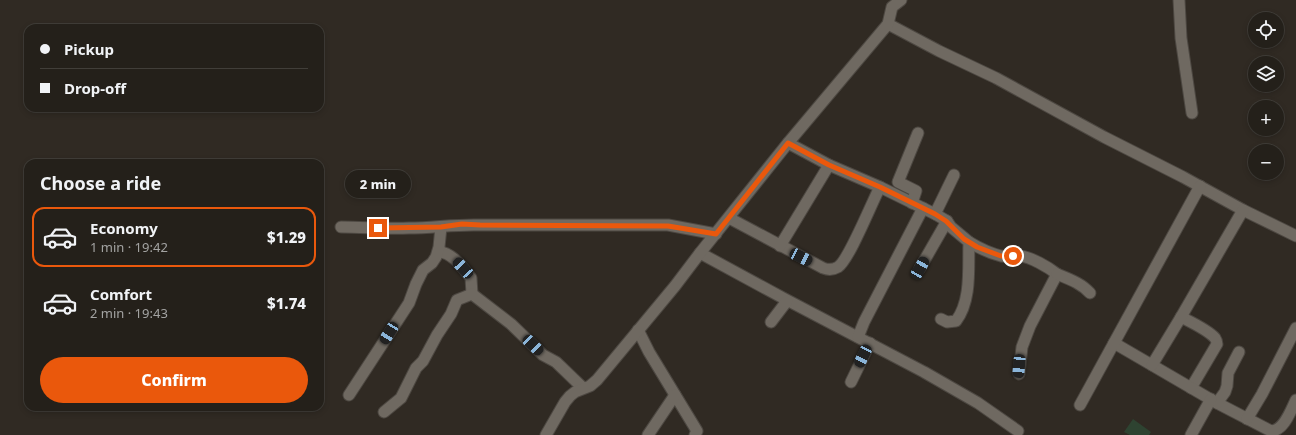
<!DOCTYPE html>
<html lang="en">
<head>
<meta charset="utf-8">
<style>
  body { margin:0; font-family:"Noto Sans",sans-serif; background:#2c2823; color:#f1f3f6; height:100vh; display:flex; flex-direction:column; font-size:15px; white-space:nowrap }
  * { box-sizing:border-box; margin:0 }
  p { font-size:13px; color:#a3a3a2 }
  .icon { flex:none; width:22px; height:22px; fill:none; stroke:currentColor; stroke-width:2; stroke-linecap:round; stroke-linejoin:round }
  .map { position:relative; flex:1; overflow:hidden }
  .drawer { position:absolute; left:24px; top:159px; width:300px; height:252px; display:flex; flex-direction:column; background:#24201a; border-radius:12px; box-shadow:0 2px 6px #0003,0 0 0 1px #413e39 }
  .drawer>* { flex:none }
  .banner { position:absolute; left:24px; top:24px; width:300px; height:88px; border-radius:12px; box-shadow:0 2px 6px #0003,0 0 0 1px #413e39; display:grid; align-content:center; height:88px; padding:0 16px; background:#24201a }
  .fabs { position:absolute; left:1248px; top:12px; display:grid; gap:8px }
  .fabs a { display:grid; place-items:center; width:36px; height:36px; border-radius:50%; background:#24201a; box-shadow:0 2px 6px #0003,0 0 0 1px #413e39; font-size:20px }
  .end { position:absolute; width:18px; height:18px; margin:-9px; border:5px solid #ea580c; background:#fff; box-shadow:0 0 0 2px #fff }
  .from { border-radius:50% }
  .bubble { position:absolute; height:28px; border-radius:14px; background:#24201a; box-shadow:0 2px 6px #0003,0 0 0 1px #413e39; font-size:13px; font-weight:800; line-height:28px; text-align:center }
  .car { position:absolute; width:12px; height:24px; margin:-12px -6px; border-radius:5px; box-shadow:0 0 3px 1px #0007; background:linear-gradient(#222 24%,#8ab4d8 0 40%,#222 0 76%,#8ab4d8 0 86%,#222 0) }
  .banner b { display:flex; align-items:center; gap:14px; height:38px; font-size:15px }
  .banner b+b { border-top:1px solid #413e39 }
  .banner i { width:10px; height:10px; background:#f1f3f6 }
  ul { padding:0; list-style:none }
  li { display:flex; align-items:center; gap:12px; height:60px; margin:0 8px 6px; padding:0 8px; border:2px solid transparent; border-radius:12px }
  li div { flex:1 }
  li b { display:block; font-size:15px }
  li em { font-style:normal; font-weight:800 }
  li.current { border-color:#ea580c }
  li>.icon { width:36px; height:36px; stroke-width:1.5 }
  h2 { padding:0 16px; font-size:18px; line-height:48px }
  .action { display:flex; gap:8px; margin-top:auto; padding:8px 16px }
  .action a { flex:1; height:46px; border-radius:24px; background:#ea580c; color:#fff; font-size:16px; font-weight:800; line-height:46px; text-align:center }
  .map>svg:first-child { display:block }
</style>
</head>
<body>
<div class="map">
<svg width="1296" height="435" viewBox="0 0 1296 435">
  <rect width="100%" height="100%" fill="#302a23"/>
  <path fill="#2e4331" d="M1133,419L1151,432L1149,435H1130L1124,432Z"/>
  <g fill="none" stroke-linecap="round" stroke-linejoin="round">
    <defs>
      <g id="minor">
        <path d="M1179,0L1181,38L1192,113"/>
        <path d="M888,24L939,51L996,78L1104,137L1183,177L1243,210L1296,236"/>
        <path d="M788,143L829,165L880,187L935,214L947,221L951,227L969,242C968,267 972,300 956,321L947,322L941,319"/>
        <path d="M912,203L916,191L898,182L918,133"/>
        <path d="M935,214L954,175"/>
        <path d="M729,218L823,268C828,270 833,270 838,267C849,260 872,202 880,187"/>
        <path d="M341,227C363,227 386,229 409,228C433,228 456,224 480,225H668L716,234"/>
        <path d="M969,242C979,248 989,253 1001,256C1007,257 1014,255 1020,256C1031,257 1048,267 1057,274L1030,326L1022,347L1019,374"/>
        <path d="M780,246L829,165"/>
        <path d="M438,252C451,251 463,268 471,278L472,294"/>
        <path d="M700,253L785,299L924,372L978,403L1018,431"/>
        <path d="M920,268L947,221"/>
        <path d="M1057,274C1069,279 1081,283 1090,293"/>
        <path d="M1181,317C1191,322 1208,330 1215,338C1217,341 1217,342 1217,344L1191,388"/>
        <path d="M771,322L787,301"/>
        <path d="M638,330L649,352L697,431L695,435"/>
        <path d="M858,337L864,322L923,208"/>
        <path d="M1114,343L1217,403L1271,431C1284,431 1291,410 1296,400"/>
        <path d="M1152,365L1181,317L1243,210"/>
        <path d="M851,382L870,343"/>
        <path d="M349,395L409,303L416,284L423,270L432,263L436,257L439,247L441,227"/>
        <path d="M1217,403L1225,392L1227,386L1228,373L1239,352"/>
        <path d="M1080,405L1200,186"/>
        <path d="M384,412L401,398L416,368L423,361L437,335L451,314L457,300L472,294L511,324L543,355L556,362L583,388"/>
        <path d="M1247,419L1262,394L1296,328"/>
        <path d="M546,435L565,402L570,396L575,392L590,386L597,380L675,286L700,253L788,143L888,24L892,7L901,0"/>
        <path d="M648,435L675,395"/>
        <path d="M1191,435L1211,399"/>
      </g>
    </defs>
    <use href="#minor" stroke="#4d4842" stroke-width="13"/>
    <use href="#minor" stroke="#6f6961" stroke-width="11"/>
  </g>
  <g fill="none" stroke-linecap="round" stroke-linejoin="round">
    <path stroke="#ea580c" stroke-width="5" d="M378,228L441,227L462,224L480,225L668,226L716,234L788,143L829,165L880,187L935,214L946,221L964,239L977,247L1001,256H1013"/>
  </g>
</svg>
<div class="fabs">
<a><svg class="icon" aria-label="locate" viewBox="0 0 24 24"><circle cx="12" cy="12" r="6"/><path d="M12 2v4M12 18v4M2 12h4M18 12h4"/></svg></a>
<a><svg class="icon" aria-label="layers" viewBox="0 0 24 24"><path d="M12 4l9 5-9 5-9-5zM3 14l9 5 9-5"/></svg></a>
<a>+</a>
<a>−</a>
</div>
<i class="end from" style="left:1013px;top:256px"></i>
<i class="end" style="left:378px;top:228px"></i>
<div class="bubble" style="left:345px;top:170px;width:66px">2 min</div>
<i class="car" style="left:801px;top:257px;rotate:117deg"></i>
<i class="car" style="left:463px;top:268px;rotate:317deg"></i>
<i class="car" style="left:920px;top:268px;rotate:30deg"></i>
<i class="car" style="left:389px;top:333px;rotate:212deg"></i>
<i class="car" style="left:533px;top:345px;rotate:134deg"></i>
<i class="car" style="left:863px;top:356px;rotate:206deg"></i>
<i class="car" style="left:1019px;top:366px;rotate:185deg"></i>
<div class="banner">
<b><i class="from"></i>Pickup</b>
<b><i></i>Drop-off</b>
</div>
<section class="drawer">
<h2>Choose a ride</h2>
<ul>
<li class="current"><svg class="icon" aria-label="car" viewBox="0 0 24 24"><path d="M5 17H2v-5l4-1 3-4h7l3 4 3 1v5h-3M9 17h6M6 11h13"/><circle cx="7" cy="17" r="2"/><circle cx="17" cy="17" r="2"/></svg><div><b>Economy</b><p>1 min · 19:42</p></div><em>$1.29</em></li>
<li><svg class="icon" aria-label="car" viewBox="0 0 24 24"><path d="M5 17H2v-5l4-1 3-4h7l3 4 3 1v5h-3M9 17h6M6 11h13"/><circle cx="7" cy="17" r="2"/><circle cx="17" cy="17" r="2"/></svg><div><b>Comfort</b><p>2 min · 19:43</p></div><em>$1.74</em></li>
</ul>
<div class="action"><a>Confirm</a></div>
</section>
</div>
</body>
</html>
